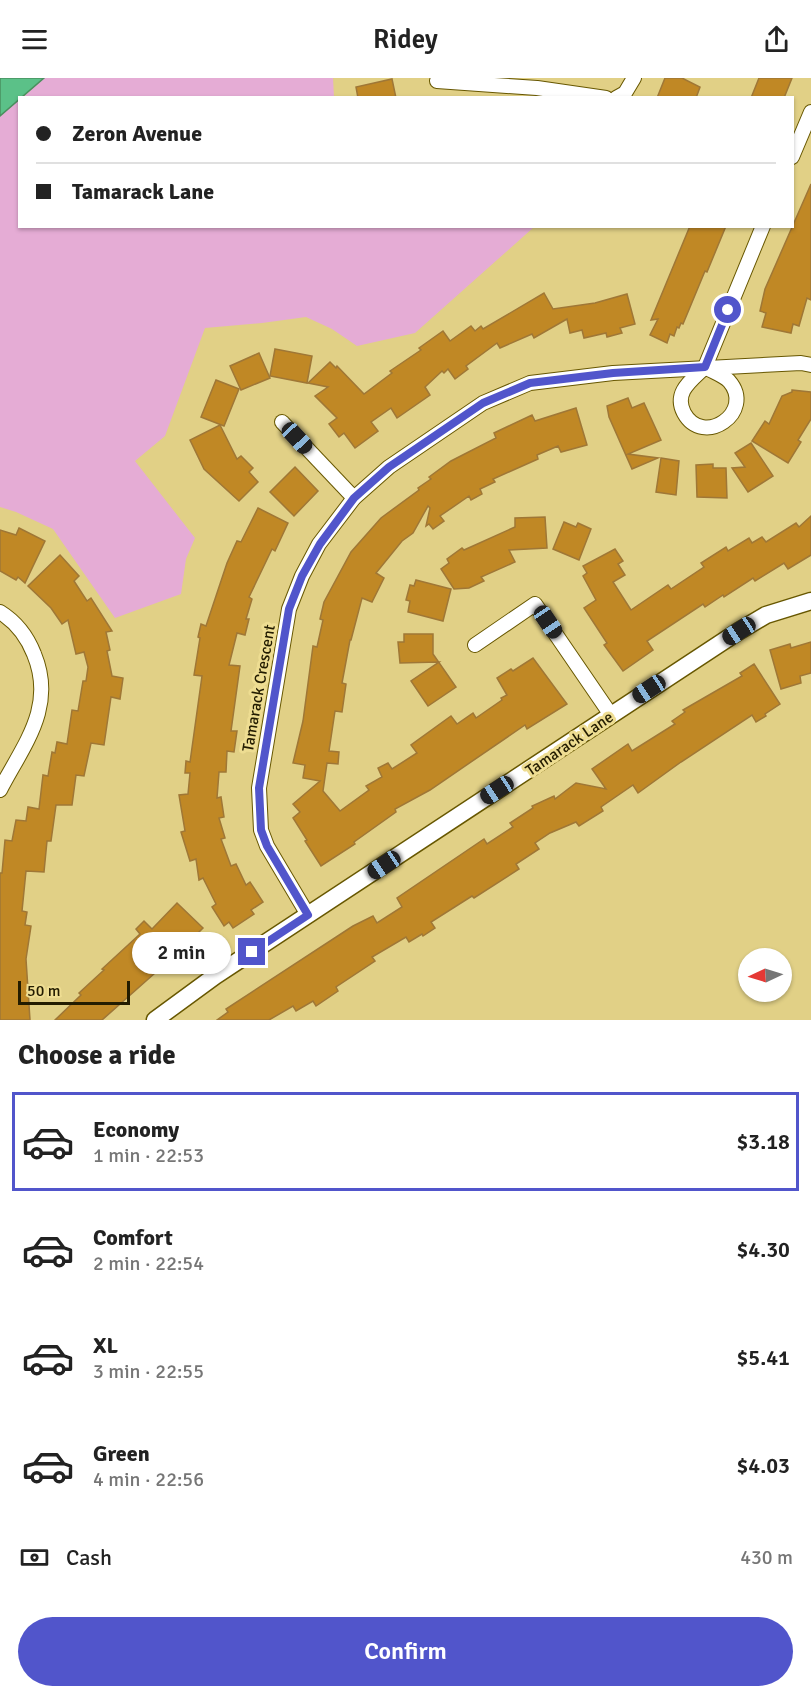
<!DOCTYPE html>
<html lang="en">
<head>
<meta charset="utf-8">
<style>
  body { margin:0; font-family:Signika,sans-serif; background:#f6f6f6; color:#222; height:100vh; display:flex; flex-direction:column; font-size:22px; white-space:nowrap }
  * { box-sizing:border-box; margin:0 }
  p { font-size:20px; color:#767676 }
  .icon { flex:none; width:33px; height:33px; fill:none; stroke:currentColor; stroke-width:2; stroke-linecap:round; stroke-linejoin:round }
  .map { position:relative; height:942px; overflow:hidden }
  .drawer { display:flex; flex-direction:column; background:#fff; flex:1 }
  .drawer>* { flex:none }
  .top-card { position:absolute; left:18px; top:18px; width:776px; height:132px; border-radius:0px; box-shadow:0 2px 4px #0004; display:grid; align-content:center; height:132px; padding:0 18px; background:#fff }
  .needle { width:39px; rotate:266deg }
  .fabs { position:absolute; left:738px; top:870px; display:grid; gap:12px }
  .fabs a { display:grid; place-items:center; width:54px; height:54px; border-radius:50%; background:#fff; box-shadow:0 2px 4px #0004; font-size:30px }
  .scale { position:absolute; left:18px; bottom:15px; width:112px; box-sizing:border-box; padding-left:6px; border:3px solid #231c00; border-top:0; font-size:16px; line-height:21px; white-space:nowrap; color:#231c00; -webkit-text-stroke:4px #eedd92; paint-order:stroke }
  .end { position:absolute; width:27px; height:27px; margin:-14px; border:8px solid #5155cb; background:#fff; box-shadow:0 0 0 3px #fff }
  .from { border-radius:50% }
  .bubble { position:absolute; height:42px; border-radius:21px; background:#fff; box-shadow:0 2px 4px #0004; font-size:20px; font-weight:600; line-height:42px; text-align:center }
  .car { position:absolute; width:18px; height:36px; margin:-18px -9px; border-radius:8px; box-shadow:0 0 4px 2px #0007; background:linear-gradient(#222 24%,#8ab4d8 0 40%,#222 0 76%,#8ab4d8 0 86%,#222 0) }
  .top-card b { display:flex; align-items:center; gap:21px; height:57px; font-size:22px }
  .top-card b+b { border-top:2px solid #e0e0e0 }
  .top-card i { width:15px; height:15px; background:#222 }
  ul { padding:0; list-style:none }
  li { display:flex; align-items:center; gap:18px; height:99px; margin:0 12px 9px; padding:0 6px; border:3px solid transparent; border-radius:0px }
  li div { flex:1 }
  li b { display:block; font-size:22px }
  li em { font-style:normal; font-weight:600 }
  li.current { border-color:#5155cb }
  li>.icon { width:54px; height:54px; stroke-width:1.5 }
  h2 { padding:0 18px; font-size:27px; line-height:72px }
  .pay { display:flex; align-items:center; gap:15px; height:66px; padding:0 18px; font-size:22px }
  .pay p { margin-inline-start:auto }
  .action { display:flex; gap:12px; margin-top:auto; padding:12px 18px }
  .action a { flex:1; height:69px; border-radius:36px; background:#5155cb; color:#fff; font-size:24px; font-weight:600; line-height:69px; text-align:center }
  header { display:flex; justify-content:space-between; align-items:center; height:78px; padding:0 18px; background:#fff; font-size:27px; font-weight:600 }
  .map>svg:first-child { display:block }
</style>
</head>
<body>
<header><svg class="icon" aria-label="menu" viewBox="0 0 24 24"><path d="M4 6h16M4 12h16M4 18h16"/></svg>Ridey<svg class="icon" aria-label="share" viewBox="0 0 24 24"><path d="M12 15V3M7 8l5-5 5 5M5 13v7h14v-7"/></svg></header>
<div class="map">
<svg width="811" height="942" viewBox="0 0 811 942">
  <rect width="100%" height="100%" fill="#e1d086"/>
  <g fill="#e5acd5">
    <path d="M44,0H333L334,19L22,20Z"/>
    <path d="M19,21L20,148L534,149L415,255L357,268L332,251L306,239L262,245L205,250L165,358L135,383L195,460L186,481L181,516L115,540L53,451L16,434L0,429V38Z"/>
  </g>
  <path fill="#5bc188" stroke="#4a905f" stroke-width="1.5" d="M0,0H44L0,38Z"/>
  <g fill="#c08825" stroke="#9f7736" stroke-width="1.5">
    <path d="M665,0H682L700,9L696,20H657Z"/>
    <path d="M759,0H792L784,20H751Z"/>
    <path d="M392,1L396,20H358L356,9Z"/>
    <path d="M811,106V222L807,220L799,248L793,246L791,255L762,249L766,235L760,233L765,211Z"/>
    <path d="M690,148H726L707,194L705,193L683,246L681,245L679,250L677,249L674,258L670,256L667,265L650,257L658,241L651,242Z"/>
    <path d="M544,215L553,231L595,225L627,216L635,246L620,250L622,255L607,259L606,255L584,260L582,252L570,255L567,241L534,260L532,256L500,270L497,265L466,288L468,291L455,301L448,291L444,295L442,293L425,309L430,317L397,340L391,330L371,344L378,353L355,370L344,355L339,359L329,346L337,340L315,318L328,309L308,305L330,284L336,290L337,288L364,316L392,295L390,293L421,272L419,270L443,253L450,263L471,248L475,253L481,248L483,251Z"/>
    <path d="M275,271L312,278L307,305L270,298Z"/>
    <path d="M259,275L270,300L241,312L230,288Z"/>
    <path d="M216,302L239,311L224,348L201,339Z"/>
    <path d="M792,312L811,314V341L798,362L801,364L788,385L752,363L765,343L769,346L782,318L792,314Z"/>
    <path d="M628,320L632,330L644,325L661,362L628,376L658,380L632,391L609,339L607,328Z"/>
    <path d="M576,330L587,367L561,374L558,368L537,377L538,381L493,401L495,404L480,411L482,416L471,422L469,418L440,438L444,443L433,451L429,446L426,448L430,430L428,428L413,455L402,463L376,495L384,500L372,524L362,520L351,562H350L342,605L346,606L342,634L335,633L329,673L339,674L338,686L327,685L323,713L340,733L369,712L366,708L382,699L378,690L388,685L392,691L417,675L411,667L451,638L457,646L473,635L476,640L502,622L501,620L507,617L497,600L511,591L513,593L533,580L567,626L527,651L525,647L430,712L395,731L396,734L354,764L355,766L321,788L305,763L307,762L293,740L300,734L293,726L320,703L303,700L305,687L293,685L303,643L313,568L317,569L323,542L320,541L324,524L351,474L381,440L419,412L418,410L431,401L429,399L451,383L496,360L494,355L532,337L535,343Z"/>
    <path d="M220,347L237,381L241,378L253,390L249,394L258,404L239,423L204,391L190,362Z"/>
    <path d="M751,365L773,398L748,414L732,390L745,389L735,375Z"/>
    <path d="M661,380L679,383L676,417L656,414Z"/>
    <path d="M713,386V390H726L727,420L697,419L696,387Z"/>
    <path d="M295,389L318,413L294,438L270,414Z"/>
    <path d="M258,430L288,445L275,473L272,471L249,519L252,521L246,541H249L245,557L237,555L229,587L240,588L231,653H237L234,674L227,673L226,694H219L217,720L221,719L224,739L219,740L225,760L221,761L231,788L236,786L246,807L250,804L263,824L251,832L254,836L233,850L229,844L224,848L212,829L216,826L203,800L199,802L196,781L190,783L181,754L185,753L179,717L188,716L190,695H185L186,683L190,684L202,598L194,597L200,560L198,559L201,546L206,548L227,485L237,463L241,464Z"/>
    <path d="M811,438V477L788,491L784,485L755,503L753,500L724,519L723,517L705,529L703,526L647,563L653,572L623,593L604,567L607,565L584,530L596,522L583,498L587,495L583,488L615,471L623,483L618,486L625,497L613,504L631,532L668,507L671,511L704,489L701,485L726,469L728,473L749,460L752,465L762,459L766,464L796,445L799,449Z"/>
    <path d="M545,439L547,470L509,472L515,484L481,499L484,503L469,510L454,511L441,491L449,485L447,481L462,470L464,472L515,449V440Z"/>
    <path d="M564,444L576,449L578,445L591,451L579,482L553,471Z"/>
    <path d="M19,450L45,463L25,505L18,499L16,502L0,493V452L16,457Z"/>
    <path d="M60,477L79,498L74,503L87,523L91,520L112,553L106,554L110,572L107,573L112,598L123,600L120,621L111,619L104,667L91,665L84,698L76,697L72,727H56L51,763H47L44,794L26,793L22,833L27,834L25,847L31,848L26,881L30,942H0V795H2L5,762L12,763L16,742L26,743L28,729L39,731L43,697L48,698L52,674L55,675L57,664L67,666L72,632L78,633L83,603H86L88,589L84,574L76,576L68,542L62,546L51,530L28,508Z"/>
    <path d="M416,502L451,511L443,543L408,534L410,523L406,522L410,507L414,508Z"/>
    <path d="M404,556H433V576L456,609L428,628L411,603L439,584L400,585L398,564H404Z"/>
    <path d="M811,564V595L800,598L801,605L781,611L770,572L790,566L791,570Z"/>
    <path d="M754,586L780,626L765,636L766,638L756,644L752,637L681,684L638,715L633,707L601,729L603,733L579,748L576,744L550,755L535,765L539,771L516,786L519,791L474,820L472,818L431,844L435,850L423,858L422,856L409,864L406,859L372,879L375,883L336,909L338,913L316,928L313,923L296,933L293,928L269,942H217L228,934L226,931L353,848L373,838L377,845L402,829L397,820L484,761L487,766L513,749L510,745L533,730L532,728L554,718L555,721L576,705L606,711L592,691L628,666L632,673L675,646L672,643L685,634L683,632L742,598L740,595Z"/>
    <path d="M177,825L203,850L191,862L190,861L155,895L102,942H55L81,917L79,915L104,892L102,891L140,856L136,851L144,843L152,851Z"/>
  </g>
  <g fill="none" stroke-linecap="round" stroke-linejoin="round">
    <defs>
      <g id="minor">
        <path d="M437,3L537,10L606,20"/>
        <path d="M616,20L625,15L634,0"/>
        <path d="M792,79L811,34"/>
        <path d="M705,289C713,294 723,297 729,303C756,334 703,370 684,335C673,314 692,302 705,289Z"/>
        <path d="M705,289L763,148"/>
        <path d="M282,344L354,420"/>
        <path d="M0,534C16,544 27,558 34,576C56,629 24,666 0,712"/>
        <path d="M475,567L535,526L611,637"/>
        <path d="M308,837L267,768L261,752L259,710L289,531L302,498L319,466L354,420L389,389L483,325L530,305L613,295L801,285L811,287"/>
      </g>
      <path id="tertiary" d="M155,942L215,898L739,553L766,537L811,523"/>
    </defs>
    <use href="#minor" stroke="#675700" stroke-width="16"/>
    <use href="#tertiary" stroke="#675700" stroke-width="19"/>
    <use href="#minor" stroke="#fff" stroke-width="14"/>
    <use href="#tertiary" stroke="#fff" stroke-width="16"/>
  </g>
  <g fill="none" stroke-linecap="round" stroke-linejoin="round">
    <path stroke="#5155cb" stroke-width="8" d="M252,874L308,837L267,768L261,752L259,710L289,531L302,498L320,466L354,420L389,389L483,325L530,305L613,295L705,289L728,232"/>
  </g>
  <g text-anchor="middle" stroke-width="6" stroke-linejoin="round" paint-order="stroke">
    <g font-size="16" fill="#231c00" stroke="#eedd92">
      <text transform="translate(258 610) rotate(-80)" y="6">Tamarack Crescent</text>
      <text transform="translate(569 665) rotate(-34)" y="6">Tamarack Lane</text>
    </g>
  </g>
</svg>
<div class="fabs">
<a><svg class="needle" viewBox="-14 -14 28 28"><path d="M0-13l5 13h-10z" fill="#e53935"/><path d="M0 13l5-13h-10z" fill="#767676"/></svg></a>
</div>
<div class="scale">50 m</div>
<i class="end from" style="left:728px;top:232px"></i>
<i class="end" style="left:252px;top:874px"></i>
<div class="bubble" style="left:132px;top:854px;width:99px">2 min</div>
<i class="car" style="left:297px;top:360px;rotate:137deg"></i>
<i class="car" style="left:548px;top:544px;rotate:146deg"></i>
<i class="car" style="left:739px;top:553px;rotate:237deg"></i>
<i class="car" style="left:649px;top:611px;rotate:237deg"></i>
<i class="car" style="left:497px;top:712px;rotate:237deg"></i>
<i class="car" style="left:384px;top:787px;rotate:236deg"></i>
<div class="top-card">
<b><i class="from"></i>Zeron Avenue</b>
<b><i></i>Tamarack Lane</b>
</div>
</div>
<section class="drawer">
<h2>Choose a ride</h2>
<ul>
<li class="current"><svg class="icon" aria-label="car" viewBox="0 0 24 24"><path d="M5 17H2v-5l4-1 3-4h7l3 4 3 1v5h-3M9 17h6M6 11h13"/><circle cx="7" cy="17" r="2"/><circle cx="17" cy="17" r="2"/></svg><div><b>Economy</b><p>1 min · 22:53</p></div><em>$3.18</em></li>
<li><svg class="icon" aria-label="car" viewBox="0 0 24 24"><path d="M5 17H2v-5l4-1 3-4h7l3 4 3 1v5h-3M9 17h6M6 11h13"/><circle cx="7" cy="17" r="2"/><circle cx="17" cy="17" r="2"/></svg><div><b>Comfort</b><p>2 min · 22:54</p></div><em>$4.30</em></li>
<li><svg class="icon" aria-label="car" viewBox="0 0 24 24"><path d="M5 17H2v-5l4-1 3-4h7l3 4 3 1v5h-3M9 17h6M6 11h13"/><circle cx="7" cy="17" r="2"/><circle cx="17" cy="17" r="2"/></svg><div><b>XL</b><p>3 min · 22:55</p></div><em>$5.41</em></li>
<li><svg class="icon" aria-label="car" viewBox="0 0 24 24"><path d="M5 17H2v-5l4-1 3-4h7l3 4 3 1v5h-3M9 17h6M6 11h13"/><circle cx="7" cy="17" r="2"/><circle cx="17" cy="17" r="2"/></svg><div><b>Green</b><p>4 min · 22:56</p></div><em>$4.03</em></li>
</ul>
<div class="pay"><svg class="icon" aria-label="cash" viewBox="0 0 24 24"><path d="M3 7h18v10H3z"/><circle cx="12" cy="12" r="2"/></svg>Cash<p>430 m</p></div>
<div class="action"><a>Confirm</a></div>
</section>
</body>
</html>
